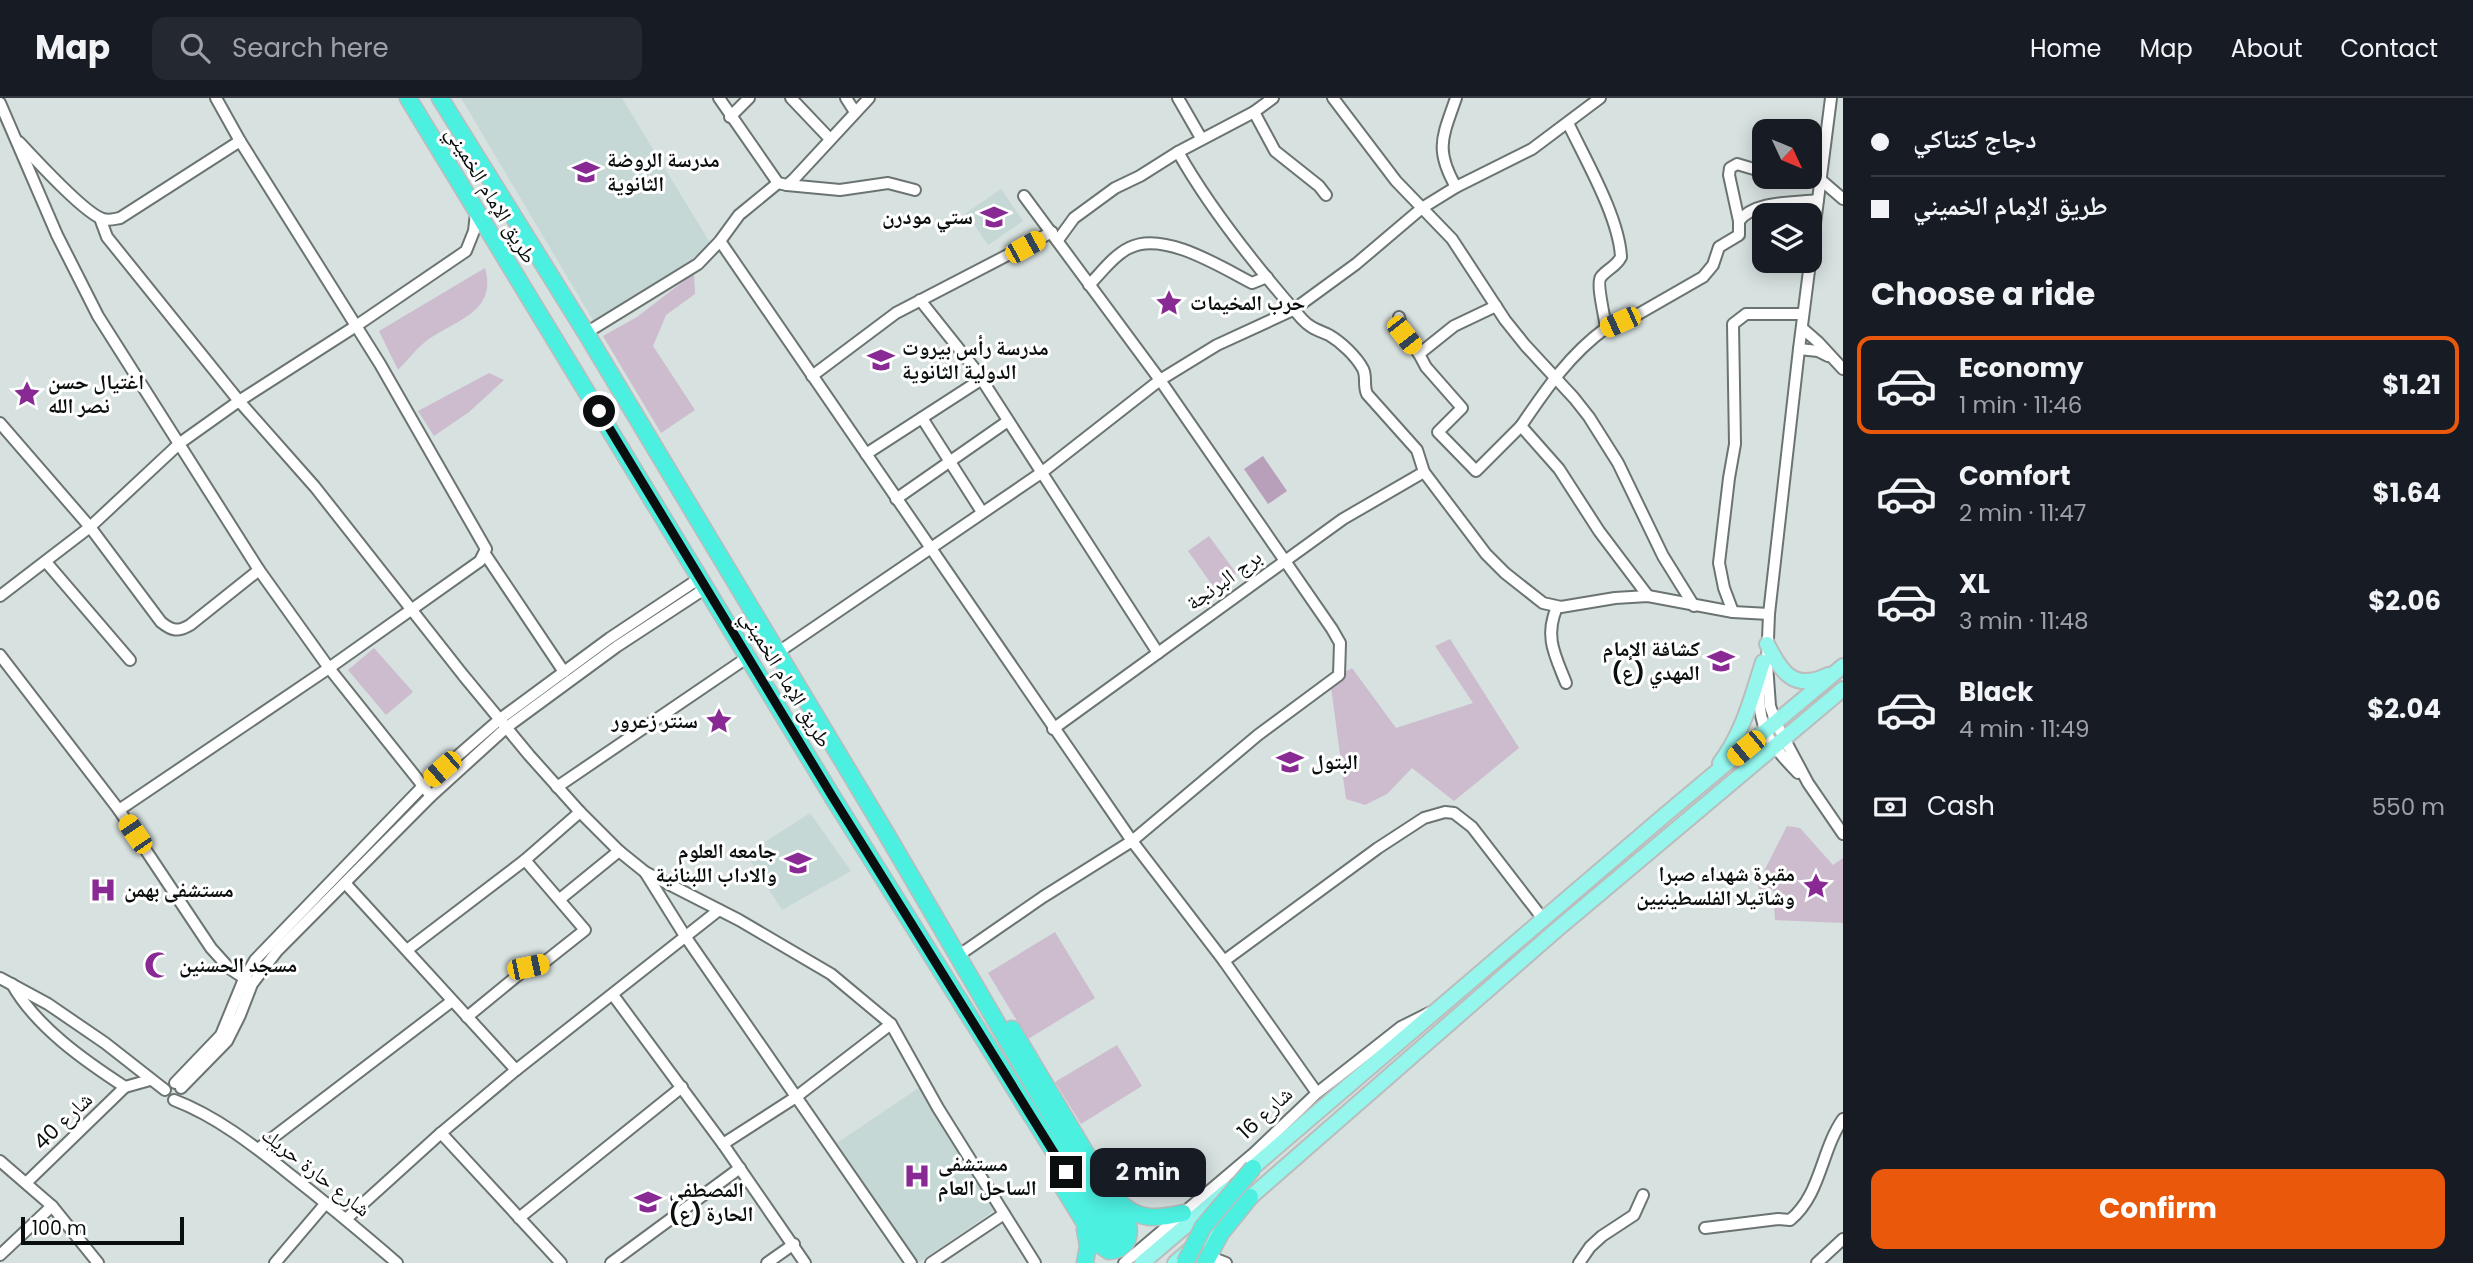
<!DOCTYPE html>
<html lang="en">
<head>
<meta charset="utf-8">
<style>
  body { margin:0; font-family:Poppins,"Noto Naskh Arabic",sans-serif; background:#242831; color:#f1f3f6; height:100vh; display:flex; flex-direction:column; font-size:26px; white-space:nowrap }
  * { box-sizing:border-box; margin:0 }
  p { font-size:23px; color:#9ea1a6 }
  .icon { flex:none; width:38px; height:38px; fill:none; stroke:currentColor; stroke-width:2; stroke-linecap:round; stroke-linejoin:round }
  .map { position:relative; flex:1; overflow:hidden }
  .details { display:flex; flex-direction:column; background:#171b24; width:630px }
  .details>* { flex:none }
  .banner { display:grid; align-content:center; height:154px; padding:0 28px; background:#171b24 }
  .needle { width:46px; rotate:134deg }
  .fabs { position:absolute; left:1752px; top:21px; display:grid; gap:14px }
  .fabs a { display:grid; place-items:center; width:70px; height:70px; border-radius:14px; background:#171b24; box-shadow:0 4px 18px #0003; font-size:35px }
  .scale { position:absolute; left:21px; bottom:18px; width:163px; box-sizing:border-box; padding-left:7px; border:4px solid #0b0e0e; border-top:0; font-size:19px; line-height:24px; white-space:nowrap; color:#0b0e0e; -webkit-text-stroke:5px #fff; paint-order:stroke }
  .end { position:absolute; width:32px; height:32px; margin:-16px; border:9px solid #0b0e0e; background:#fff; box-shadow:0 0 0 4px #fff }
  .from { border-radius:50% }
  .bubble { position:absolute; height:49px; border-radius:14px; background:#171b24; box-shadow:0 4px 18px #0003; font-size:23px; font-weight:700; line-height:49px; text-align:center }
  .car { position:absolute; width:21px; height:42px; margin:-21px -10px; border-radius:9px; box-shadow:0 0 5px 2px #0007; background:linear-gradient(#f5c518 24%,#345 0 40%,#f5c518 0 76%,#345 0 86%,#f5c518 0) }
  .banner b { display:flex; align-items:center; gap:24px; height:66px; font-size:26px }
  .banner b+b { border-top:2px solid #363941 }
  .banner i { width:18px; height:18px; background:#f1f3f6 }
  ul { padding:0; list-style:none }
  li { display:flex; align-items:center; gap:21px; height:98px; margin:0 14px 10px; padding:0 14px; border:4px solid transparent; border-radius:14px }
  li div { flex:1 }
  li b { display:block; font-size:26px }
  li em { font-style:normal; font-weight:700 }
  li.current { border-color:#ea580c }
  li>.icon { width:63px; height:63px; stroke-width:1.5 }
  h2 { padding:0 28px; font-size:32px; line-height:84px }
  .pay { display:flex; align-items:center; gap:18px; height:77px; padding:0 28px; font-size:26px }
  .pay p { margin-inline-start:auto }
  .primary-button { display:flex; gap:14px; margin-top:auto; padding:14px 28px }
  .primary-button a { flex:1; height:80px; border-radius:14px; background:#ea580c; color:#fff; font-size:28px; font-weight:700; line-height:80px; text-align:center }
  header { display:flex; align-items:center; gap:42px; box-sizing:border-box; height:98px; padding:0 35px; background:#171b24; border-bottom:2px solid #363941 }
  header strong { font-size:33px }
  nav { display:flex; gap:38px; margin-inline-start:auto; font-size:24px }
  .search { width:490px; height:63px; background:#242831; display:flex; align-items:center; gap:18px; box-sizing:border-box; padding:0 24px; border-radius:14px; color:#9ea1a6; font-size:26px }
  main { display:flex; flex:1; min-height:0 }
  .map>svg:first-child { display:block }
</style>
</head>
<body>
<header>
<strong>Map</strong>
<div class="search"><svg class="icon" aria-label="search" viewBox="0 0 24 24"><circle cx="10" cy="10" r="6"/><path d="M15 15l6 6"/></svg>Search here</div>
<nav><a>Home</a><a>Map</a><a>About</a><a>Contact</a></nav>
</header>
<main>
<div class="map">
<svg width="1843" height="1165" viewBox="0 0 1843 1165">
  <rect width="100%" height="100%" fill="#d7e1e0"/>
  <g fill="#c5d8d5">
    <path d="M461,0H622L712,148L594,224Z"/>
    <path d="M1001,91L1023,123L988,147L966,115Z"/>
    <path d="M810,715L851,773L782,812L746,756Z"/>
    <path d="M920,989L995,1112L918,1165L837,1045Z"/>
  </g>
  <g fill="#ccbccd">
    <path d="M485,170C498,216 453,222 425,244C415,252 407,263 398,272L379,233Z"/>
    <path d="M694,175L695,196L666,217L653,248L695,312L661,335L603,238L637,219Z"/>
    <path d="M489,275L504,282L469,314L434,338L418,313Z"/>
    <path d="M1209,438L1236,475L1215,491L1188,453Z"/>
    <path d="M1450,541L1519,650L1454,703L1412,670L1387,696L1365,707L1346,701L1330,582L1352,570L1396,630L1473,605L1435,548Z"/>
    <path d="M374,550L413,594L386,617L348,572Z"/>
    <path d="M1787,728L1800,730L1833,767L1843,760V825L1775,822L1773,791L1759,793L1758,785Z"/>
    <path d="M1055,834L1095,900L1028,941L988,875Z"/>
    <path d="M1117,947L1142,988L1081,1026L1055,984Z"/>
  </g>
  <path fill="#b89fba" d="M1263,358L1287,393L1268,406L1244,371Z"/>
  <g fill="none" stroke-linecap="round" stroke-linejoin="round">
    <defs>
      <g id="minor">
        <path d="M719,0L778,85"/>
        <path d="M791,0L830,41"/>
        <path d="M846,0L855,14"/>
        <path d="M1178,0L1201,40"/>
        <path d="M1273,0L1254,14L1178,54C1209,109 1260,173 1302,221C1310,230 1318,232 1329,237C1341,244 1356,258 1363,271C1367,279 1363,287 1367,296L1417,352L1424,374L1486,456L1505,475L1543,505L1561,509L1615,500L1648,498L1733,514L1769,516"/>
        <path d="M1333,0L1396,83L1452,141L1505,222L1525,247L1574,300L1589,319L1618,365L1663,458L1694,508"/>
        <path d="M1831,0L1799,251L1769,516L1767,566L1770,608L1776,625L1808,685L1843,736"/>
        <path d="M0,5L57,137L98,218L259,472L329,570L431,698"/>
        <path d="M1254,14L1275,53L1319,88L1326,97"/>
        <path d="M730,19L749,0"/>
        <path d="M1568,25C1585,61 1619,119 1621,159C1616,169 1607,171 1601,179C1596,185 1605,220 1606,230C1570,256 1546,291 1521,328L1559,371L1599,433L1648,498"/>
        <path d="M19,44C34,60 85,116 103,121C109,123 114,121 120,120L240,43"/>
        <path d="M1790,79L1821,82L1843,101"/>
        <path d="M787,87L840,92L888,85L915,92"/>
        <path d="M1456,89C1434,51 1443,38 1456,0"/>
        <path d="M100,120L107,139L239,303L315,389L463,577L529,657L580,714L619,753L645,774L739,822L831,876L891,926L938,1010L1035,1165"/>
        <path d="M1739,123L1729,77L1730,70L1737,66L1764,74"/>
        <path d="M1058,142L1074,120L1115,90L1140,78L1178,54"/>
        <path d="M720,143L1132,743L1224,863L1317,995"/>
        <path d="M1089,187C1101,175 1114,157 1129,150C1163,132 1221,169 1252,185L1267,179"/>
        <path d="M920,202L975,271L1158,555"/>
        <path d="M1399,219L1404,237L1419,256L1454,228L1496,208"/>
        <path d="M1606,230L1635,218L1703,179L1713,167L1719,149L1739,137V123C1755,102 1794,105 1818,102"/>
        <path d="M1802,230L1818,244L1843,271"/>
        <path d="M586,235L698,166L720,143L739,117L778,85L787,87L794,81L869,0"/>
        <path d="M1799,251L1818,253L1828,258"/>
        <path d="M1419,256L1426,269L1462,310L1438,334L1476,373L1521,328"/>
        <path d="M812,278L896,215L1052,134"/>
        <path d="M922,320L982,414"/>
        <path d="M0,325L90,429L161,524C172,533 178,534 190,527L259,472"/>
        <path d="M866,356L982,281"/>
        <path d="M896,401L1008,323"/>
        <path d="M485,456L564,574"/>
        <path d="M46,464L130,562"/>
        <path d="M0,498L90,429L180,345L239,303L356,228L466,153L474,133L476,115"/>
        <path d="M1557,509C1544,539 1555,557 1566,585"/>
        <path d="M1733,514L1724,490L1719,465L1729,380L1735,346L1733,226L1746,216H1803"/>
        <path d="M777,555L1041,375L1160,282L1217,247L1293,212L1356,166L1422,110L1456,89L1532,51L1600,0"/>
        <path d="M0,557L119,712L211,850L229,870L247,882"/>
        <path d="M1760,585C1756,629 1770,646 1798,675"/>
        <path d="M1053,631L1343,421L1424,374"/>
        <path d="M557,689L748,559"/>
        <path d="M119,712L329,570L480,463L486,451L380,266L240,43L216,0"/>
        <path d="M645,774L685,838L911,1165"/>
        <path d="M345,785L516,972"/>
        <path d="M560,801L619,753"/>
        <path d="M407,852L525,762L580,714"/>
        <path d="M962,855L1043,799L1132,743L1258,637L1339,577L1340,545L1332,531L1160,282L1024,98"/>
        <path d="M1224,863L1378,750L1424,720L1445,714L1454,715L1472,729L1543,821"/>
        <path d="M0,880L48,906L105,945L165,992"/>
        <path d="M12,886C36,929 85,963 125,989L150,982"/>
        <path d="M613,897L723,1046L805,1165"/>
        <path d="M467,919L528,869L542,866L585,832L525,762"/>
        <path d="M175,985L221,937L244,881L255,862L423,688L500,621L610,540L700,480"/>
        <path d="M181,990L227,943L240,917L252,886L277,853L431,698L507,629L616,549L706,490"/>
        <path d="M174,1002C216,1018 253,1047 288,1075C325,1104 361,1134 397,1165"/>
        <path d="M441,1035L561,1165"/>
        <path d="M723,1046L796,999L891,926"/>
        <path d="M258,1051L452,903"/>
        <path d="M0,1063L52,1108L98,1165"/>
        <path d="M27,1084L125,989"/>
        <path d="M519,1120L682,989"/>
        <path d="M346,1121L441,1035L516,972L719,812"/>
        <path d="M1705,1130L1778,1121L1790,1122C1821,1097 1821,1052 1843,1021"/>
        <path d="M0,1157L52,1108"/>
        <path d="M1208,1158L1226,1165"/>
        <path d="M275,1165L326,1105"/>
        <path d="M611,1165L740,1070"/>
        <path d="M767,1165L794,1146"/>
        <path d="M931,1165L1004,1116"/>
        <path d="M1124,1165L1254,1055L1317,995L1401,929L1431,914"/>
        <path d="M1579,1165L1590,1149L1602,1138L1634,1117L1643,1097"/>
        <path d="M1817,1165L1843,1141"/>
      </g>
      <g id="major">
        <path d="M1767,546C1782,574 1793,594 1828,577"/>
        <path d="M1720,665C1743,635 1752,598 1763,564"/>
        <path d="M1244,1077L1666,716L1843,568"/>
        <path d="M1142,1165L1229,1091"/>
        <path d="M1175,1165L1554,834L1843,591"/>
      </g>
      <g id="highway">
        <path d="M408,0L832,698L1111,1145"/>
        <path d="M440,0L586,235L887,737L1121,1137"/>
        <path d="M1012,931L1128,1126C1131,1141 1125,1152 1109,1153L1097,1145L1056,1078"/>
        <path d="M1118,1103C1138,1123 1157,1121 1183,1115"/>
        <path d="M1085,1131L1088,1148L1085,1165"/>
        <path d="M1205,1165L1221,1135L1250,1099"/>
      </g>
    </defs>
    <use href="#minor" stroke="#6b7472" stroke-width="14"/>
    <use href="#major" stroke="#bbbcbc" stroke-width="18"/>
    <use href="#highway" stroke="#bbbcbc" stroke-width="19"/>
    <use href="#minor" stroke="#fff" stroke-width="10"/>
    <use href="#major" stroke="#94f6ed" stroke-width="14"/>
    <use href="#highway" stroke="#4cf0e1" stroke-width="16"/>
    <defs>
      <path id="highway-bridge" d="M1185,1165L1203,1129L1253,1070"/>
    </defs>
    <use href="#highway-bridge" stroke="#bbbcbc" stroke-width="19" stroke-linecap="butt"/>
    <use href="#highway-bridge" stroke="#4cf0e1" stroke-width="16"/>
  </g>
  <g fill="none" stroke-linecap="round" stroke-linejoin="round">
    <path stroke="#0b0e0e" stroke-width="9" d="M599,313L832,698L1066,1074"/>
  </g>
  <defs>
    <symbol id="school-bare" viewBox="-9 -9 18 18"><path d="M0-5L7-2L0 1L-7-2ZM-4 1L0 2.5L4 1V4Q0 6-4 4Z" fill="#892a94" stroke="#fff" stroke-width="2.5" paint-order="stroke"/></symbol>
    <symbol id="sight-bare" viewBox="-9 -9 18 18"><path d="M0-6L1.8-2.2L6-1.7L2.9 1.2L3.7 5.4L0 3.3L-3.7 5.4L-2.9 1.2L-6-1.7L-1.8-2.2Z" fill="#892a94" stroke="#fff" stroke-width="2.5" paint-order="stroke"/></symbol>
    <symbol id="university-bare" viewBox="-9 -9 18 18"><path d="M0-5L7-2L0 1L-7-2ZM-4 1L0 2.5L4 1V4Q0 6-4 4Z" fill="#892a94" stroke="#fff" stroke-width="2.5" paint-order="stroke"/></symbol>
    <symbol id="hospital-bare" viewBox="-9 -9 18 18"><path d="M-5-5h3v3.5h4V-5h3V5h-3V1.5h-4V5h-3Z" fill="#892a94" stroke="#fff" stroke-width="2.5" paint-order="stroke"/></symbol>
    <symbol id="mosque-bare" viewBox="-9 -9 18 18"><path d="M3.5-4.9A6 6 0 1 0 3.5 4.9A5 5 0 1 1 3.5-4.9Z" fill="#892a94" stroke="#fff" stroke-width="2.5" paint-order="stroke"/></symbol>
  </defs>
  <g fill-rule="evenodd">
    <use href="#school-bare" x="567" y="55" width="38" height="38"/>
    <use href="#school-bare" x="975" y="100" width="38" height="38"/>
    <use href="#sight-bare" x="1150" y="186" width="38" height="38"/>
    <use href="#school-bare" x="862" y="243" width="38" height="38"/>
    <use href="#sight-bare" x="8" y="277" width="38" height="38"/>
    <use href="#university-bare" x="1702" y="544" width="38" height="38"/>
    <use href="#sight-bare" x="700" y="604" width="38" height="38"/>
    <use href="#school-bare" x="1271" y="645" width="38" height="38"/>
    <use href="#university-bare" x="779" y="746" width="38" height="38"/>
    <use href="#sight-bare" x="1797" y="769" width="38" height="38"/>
    <use href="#hospital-bare" x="84" y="773" width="38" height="38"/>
    <use href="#mosque-bare" x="139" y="848" width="38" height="38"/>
    <use href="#hospital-bare" x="898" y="1059" width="38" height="38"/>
    <use href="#school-bare" x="629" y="1085" width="38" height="38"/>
  </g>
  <g text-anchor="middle" stroke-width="6" stroke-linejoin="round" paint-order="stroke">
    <g font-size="21" font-weight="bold" fill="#0b0e0e" stroke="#fff" text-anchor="start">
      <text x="607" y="69">مدرسة الروضة<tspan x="607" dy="24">الثانوية</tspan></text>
      <text x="973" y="126" text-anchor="end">ستي مودرن</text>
      <text x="1190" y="212">حرب المخيمات</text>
      <text x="902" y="257">مدرسة رأس بيروت<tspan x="902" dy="24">الدولية الثانوية</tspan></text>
      <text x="48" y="291">اغتيال حسن<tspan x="48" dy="24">نصر الله</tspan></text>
      <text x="1700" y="558" text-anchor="end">كشافة الإمام<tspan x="1700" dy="24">المهدي (ع)</tspan></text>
      <text x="698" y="630" text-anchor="end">سنتر زعرور</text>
      <text x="1311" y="671">البتول</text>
      <text x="777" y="760" text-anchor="end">جامعه العلوم<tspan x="777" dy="24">والاداب اللبنانية</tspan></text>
      <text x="1795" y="783" text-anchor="end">مقبرة شهداء صبرا<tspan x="1795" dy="24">وشاتيلا الفلسطينيين</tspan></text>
      <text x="124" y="799">مستشفى بهمن</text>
      <text x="179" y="874">مسجد الحسنين</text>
      <text x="938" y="1073">مستشفى<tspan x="938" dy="24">الساحل العام</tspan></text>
      <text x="669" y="1099">المصطفى<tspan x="669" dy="24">الحارة (ع)</tspan></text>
    </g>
    <g font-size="21" fill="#0b0e0e" stroke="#fff">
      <text transform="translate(491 97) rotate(59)" y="7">طريق الإمام الخميني</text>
      <text transform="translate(1224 482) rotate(-36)" y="7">برج البرنجة</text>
      <text transform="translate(786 581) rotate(59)" y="7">طريق الإمام الخميني</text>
      <text transform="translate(1265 1015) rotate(-43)" y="7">شارع 16</text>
      <text transform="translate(63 1023) rotate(-44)" y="7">شارع 40</text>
      <text transform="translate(316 1074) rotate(38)" y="7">شارع حارة حريك</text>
    </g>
  </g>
</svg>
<div class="fabs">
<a><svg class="needle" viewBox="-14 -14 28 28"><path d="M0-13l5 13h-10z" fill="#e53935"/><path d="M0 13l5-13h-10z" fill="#9ea1a6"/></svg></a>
<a><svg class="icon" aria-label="layers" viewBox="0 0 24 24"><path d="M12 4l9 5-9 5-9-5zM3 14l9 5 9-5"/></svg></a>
</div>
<div class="scale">100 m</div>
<i class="end from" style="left:599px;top:313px"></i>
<i class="end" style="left:1066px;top:1074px"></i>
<div class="bubble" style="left:1090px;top:1050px;width:116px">2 min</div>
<i class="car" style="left:1025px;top:149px;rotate:61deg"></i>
<i class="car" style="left:1620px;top:224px;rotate:246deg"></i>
<i class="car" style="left:1404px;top:237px;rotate:142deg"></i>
<i class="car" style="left:1746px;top:650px;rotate:230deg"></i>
<i class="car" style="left:442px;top:671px;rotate:229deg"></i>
<i class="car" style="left:135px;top:736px;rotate:326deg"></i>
<i class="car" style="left:528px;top:869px;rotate:78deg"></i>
</div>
<section class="details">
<div class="banner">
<b><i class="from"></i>دجاج كنتاكي</b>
<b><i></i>طريق الإمام الخميني</b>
</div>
<h2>Choose a ride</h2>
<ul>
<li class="current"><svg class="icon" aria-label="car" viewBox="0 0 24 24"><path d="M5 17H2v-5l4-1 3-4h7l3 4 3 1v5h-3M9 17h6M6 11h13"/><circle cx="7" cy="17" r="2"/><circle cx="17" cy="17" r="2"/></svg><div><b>Economy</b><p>1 min · 11:46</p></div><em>$1.21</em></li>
<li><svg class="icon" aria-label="car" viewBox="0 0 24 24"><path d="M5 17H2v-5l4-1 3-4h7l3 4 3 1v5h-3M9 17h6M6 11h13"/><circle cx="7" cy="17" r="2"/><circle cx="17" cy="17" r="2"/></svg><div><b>Comfort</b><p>2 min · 11:47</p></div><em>$1.64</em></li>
<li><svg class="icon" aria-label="car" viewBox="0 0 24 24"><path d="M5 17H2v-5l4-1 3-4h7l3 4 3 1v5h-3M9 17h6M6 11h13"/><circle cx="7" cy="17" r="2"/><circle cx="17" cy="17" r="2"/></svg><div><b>XL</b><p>3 min · 11:48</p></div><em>$2.06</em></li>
<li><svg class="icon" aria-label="car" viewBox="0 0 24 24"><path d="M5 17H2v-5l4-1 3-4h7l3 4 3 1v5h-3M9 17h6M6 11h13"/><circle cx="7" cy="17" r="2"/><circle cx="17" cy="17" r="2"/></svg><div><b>Black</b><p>4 min · 11:49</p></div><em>$2.04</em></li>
</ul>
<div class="pay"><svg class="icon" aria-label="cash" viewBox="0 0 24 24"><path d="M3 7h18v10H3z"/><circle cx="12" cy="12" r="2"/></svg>Cash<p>550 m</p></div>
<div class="primary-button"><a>Confirm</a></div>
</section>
</main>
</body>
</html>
